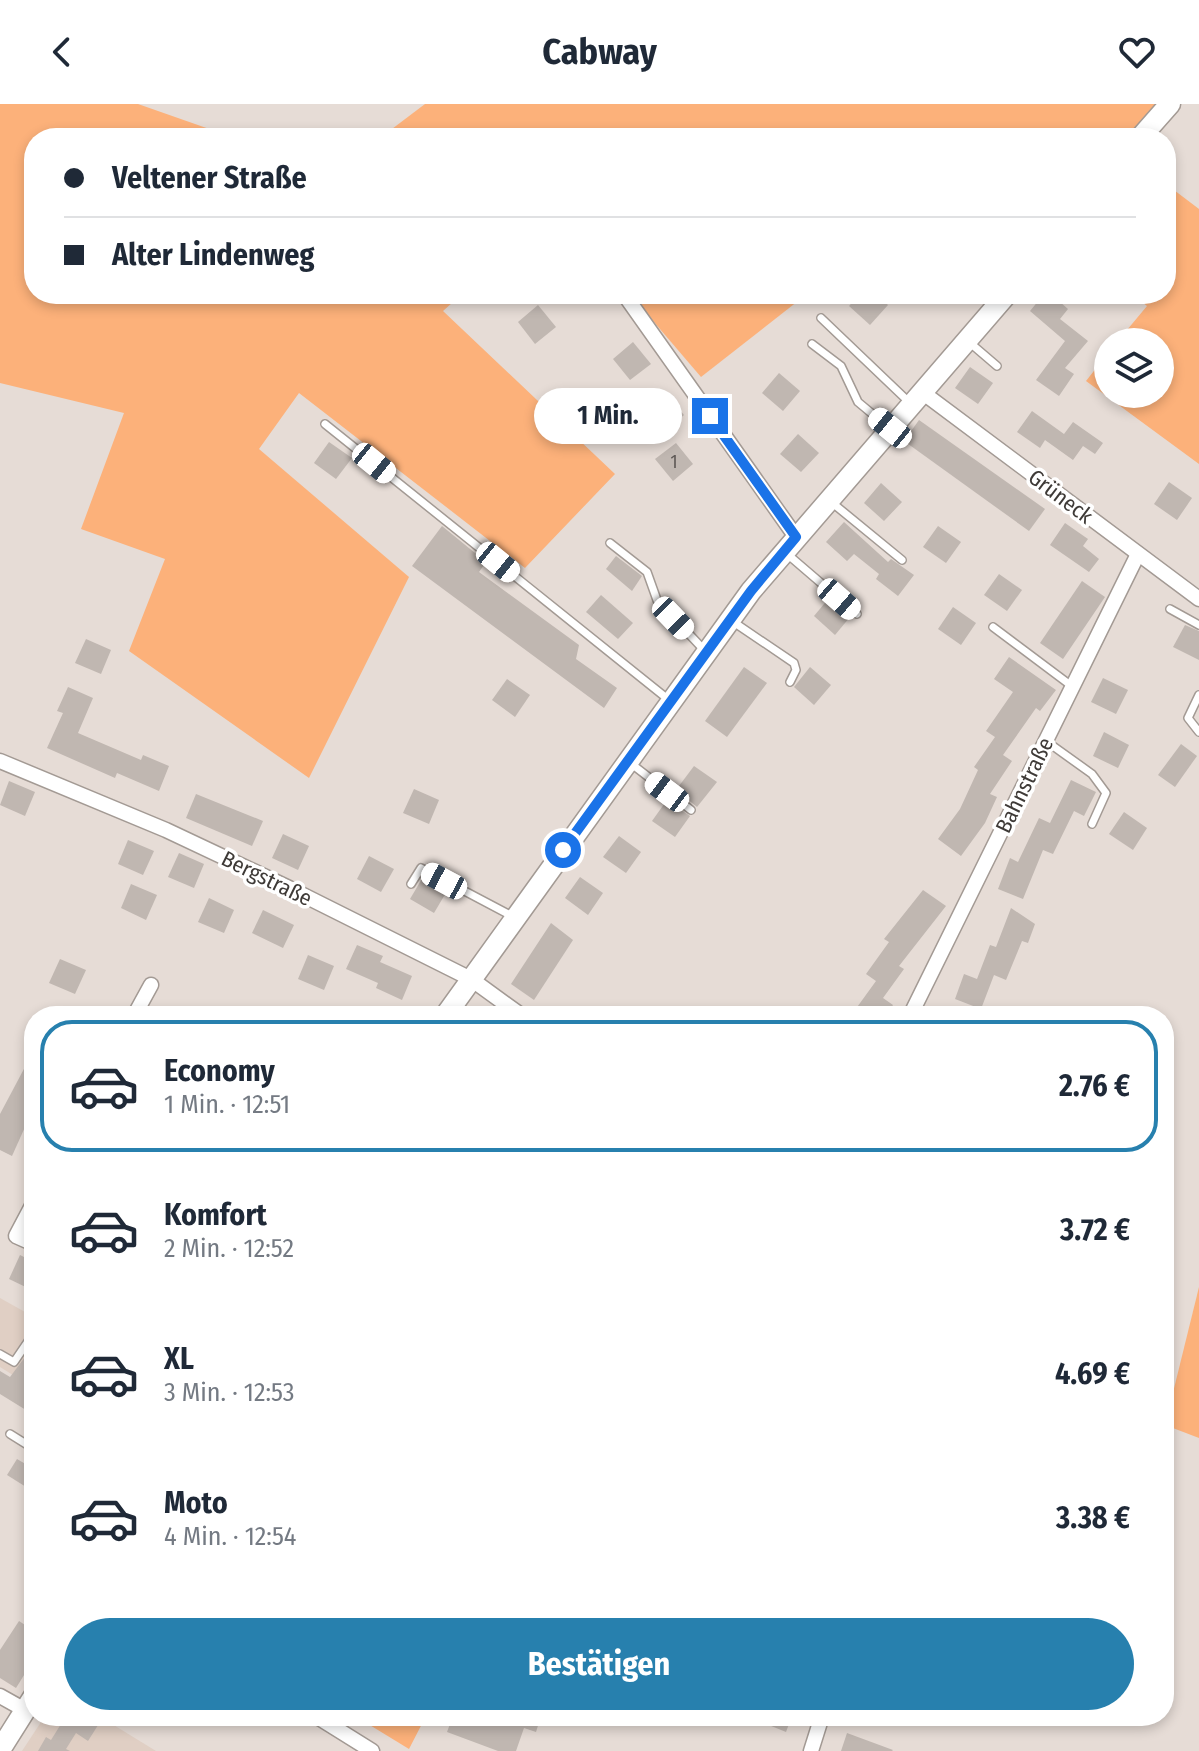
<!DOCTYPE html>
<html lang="de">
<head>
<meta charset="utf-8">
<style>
  body { margin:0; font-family:"Fira Sans Condensed",sans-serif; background:#f6f6f7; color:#1f2937; height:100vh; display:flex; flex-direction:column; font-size:30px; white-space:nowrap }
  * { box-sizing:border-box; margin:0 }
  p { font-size:26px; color:#747a83 }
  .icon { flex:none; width:44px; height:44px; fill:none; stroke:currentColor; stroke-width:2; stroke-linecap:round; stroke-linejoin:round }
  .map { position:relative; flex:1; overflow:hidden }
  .panel { position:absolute; left:24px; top:902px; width:1150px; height:720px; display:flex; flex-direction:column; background:#fff; border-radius:32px; box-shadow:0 4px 12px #0003 }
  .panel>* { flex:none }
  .hud { position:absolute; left:24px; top:24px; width:1152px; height:176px; border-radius:32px; box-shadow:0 4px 12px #0003; display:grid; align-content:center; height:176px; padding:0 40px; background:#fff }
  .controls { position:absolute; left:1094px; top:224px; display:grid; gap:16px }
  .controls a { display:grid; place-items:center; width:80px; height:80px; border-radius:50%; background:#fff; box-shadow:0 4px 12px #0003; font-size:40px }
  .end { position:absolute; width:36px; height:36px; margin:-18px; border:10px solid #1a73e8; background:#fff; box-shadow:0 0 0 4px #fff }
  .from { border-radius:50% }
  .bubble { position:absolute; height:56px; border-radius:28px; background:#fff; box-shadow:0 4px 12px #0003; font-size:26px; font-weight:700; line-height:56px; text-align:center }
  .car { position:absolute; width:24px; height:48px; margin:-24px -12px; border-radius:10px; box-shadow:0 0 6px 2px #0007; background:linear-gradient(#fff 24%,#345 0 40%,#fff 0 76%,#345 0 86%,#fff 0) }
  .hud b { display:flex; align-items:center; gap:28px; height:76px; font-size:30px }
  .hud b+b { border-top:2px solid #e0e1e3 }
  .hud i { width:20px; height:20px; background:#1f2937 }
  ul { padding:14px 0 0; list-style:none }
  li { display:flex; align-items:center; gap:24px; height:132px; margin:0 16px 12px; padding:0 24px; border:4px solid transparent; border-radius:32px }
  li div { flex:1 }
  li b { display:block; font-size:30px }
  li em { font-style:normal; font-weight:700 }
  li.active { border-color:#2780ae }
  li>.icon { width:72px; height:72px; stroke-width:1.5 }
  .cta { display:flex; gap:16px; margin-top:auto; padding:16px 40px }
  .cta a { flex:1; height:92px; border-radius:48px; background:#2780ae; color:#fff; font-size:32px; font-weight:700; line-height:92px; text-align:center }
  header { display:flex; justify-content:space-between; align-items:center; height:104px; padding:0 40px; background:#fff; font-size:36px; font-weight:700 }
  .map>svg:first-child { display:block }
</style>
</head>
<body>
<header><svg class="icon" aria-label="back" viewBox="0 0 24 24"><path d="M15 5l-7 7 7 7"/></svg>Cabway<svg class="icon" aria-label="heart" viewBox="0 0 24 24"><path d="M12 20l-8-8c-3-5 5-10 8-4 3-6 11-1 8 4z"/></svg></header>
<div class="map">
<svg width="1199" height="1647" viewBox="0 0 1199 1647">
  <rect width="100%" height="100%" fill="#e6dcd6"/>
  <g fill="#e0cfc4">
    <path d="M0,1194L34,1213V1284L0,1263Z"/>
    <path d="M45,1612H99L156,1647H22Z"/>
  </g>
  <g fill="#fcb17a">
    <path d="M0,0H138L235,34H34V190H462L443,207L615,370L525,464L299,289L259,345L409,473L309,674L129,547L165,455L81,425L124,309L0,279Z"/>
    <path d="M425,0H1159L1128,34H380Z"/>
    <path d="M1166,80L1199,105V360L1086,277L1108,249V290H1160V238H1117L1147,202L1132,190H1166Z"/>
    <path d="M630,190H807L701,273Z"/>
    <path d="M1199,1183V1334L1165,1321Z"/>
    <path d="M355,1612H426L409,1645Z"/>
  </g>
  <g fill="#c0b7b1">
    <path d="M860,190H876L888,201L870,221L849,202Z"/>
    <path d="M1044,190H1051L1068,205L1060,215L1088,237L1065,264L1074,270L1059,292L1036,276L1065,237L1030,207Z"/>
    <path d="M538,201L556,223L535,240L518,218Z"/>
    <path d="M633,238L651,260L630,276L613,255Z"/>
    <path d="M970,263L993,279L978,300L955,284Z"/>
    <path d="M779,269L800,287L783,307L762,289Z"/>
    <path d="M666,290L684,311L664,328L646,306Z"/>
    <path d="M1032,307L1064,330L1073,318L1103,339L1095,350L1083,342L1073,356L1045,336L1040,344L1017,328Z"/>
    <path d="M919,316L1045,405L1029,427L904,337Z"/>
    <path d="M798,330L819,349L801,368L780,350Z"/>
    <path d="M329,338L352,354L336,375L314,359Z"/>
    <path d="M676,339L693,360L673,377L655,355Z"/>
    <path d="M1169,378L1192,394L1177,416L1154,400Z"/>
    <path d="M881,379L902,398L884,417L864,399Z"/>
    <path d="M844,418L888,458L891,455L914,471L898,492L876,475L879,470L854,450L847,457L826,438Z"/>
    <path d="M1065,419L1088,435L1083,442L1099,455L1089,468L1050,441Z"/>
    <path d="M442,422L486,458L479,468L579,541L576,555L617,584L604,604L412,462Z"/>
    <path d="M938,422L961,438L946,459L923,443Z"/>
    <path d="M616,452L642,472L632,487L606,465Z"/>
    <path d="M999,470L1022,486L1007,507L984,491Z"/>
    <path d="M1082,477L1105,493L1063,555L1040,539Z"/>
    <path d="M601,491L633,519L618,535L586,508Z"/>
    <path d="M829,494L850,513L835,531L814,512Z"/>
    <path d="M953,503L976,519L961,541L938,525Z"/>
    <path d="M1185,521L1199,527V556L1173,543Z"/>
    <path d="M86,535L111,546L101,570L75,559Z"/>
    <path d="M1009,553L1056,586L1040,607L1036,604L1003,651L1012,657L990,690L997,693L985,719L961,752L938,735L960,705L978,666L974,663L995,633L986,627L1013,588L994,575Z"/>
    <path d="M744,563L767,579L727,633L705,617Z"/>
    <path d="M810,563L831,581L814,601L794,583Z"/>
    <path d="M1103,574L1128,586L1116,610L1091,598Z"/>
    <path d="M507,575L530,591L515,613L492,596Z"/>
    <path d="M68,583L93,594L78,629L141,656L143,651L169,662L159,687L117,669L115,674L47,644L63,609L57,607Z"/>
    <path d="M1104,628L1129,641L1118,664L1093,652Z"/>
    <path d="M1181,640L1197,652L1175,683L1158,671Z"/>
    <path d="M694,662L717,678L697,703L676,686Z"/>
    <path d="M1071,676L1096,688L1084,712L1074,707L1053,750L1043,746L1023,795L998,785L1010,754L1018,758L1039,714L1050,719Z"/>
    <path d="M9,677L35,688L25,712L0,701Z"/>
    <path d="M414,685L439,696L429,720L403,709Z"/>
    <path d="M196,690L263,717L252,742L186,714Z"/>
    <path d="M667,696L690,712L675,733L652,717Z"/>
    <path d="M1124,708L1147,724L1133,746L1109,730Z"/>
    <path d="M283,730L309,742L298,766L272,754Z"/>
    <path d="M619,732L641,748L626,769L603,753Z"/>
    <path d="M128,736L154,747L143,771L118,760Z"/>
    <path d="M179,749L204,760L194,784L168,773Z"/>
    <path d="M369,752L394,765L381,788L357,775Z"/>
    <path d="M423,773L447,787L434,809L410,795Z"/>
    <path d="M580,773L603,789L588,811L565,794Z"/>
    <path d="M131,780L157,791L146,816L121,804Z"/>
    <path d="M923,786L946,802L899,862L904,865L883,894L893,901L886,912H864L855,906L876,877L866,870L889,838L884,835Z"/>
    <path d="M209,794L234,806L224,829L198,818Z"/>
    <path d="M1011,804L1035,820L1028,839L1022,837L1006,876L994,871L981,905L955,895L964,870L977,875L990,841L996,843Z"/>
    <path d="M263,806L294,821L283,844L252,829Z"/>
    <path d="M551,819L573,836L534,896L511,880Z"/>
    <path d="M357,841L383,852L380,858L412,872L402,896L376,884L378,879L346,865Z"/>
    <path d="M308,851L334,862L324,886L298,875Z"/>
    <path d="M60,855L86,866L75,890L49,879Z"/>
    <path d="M34,946V1003L12,1052L0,1046V1010Z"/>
    <path d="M20,1151L34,1158V1187L9,1175Z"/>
    <path d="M34,1241V1311L0,1290V1267L10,1273Z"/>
    <path d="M17,1355L34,1365V1388L7,1371Z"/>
    <path d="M19,1517L34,1527V1555L16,1584L0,1574V1546Z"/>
    <path d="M66,1612H91L100,1618L88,1637L76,1629L66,1645L70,1647H38L46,1633L51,1636Z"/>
    <path d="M453,1612H479L509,1620L496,1612H541L536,1628L524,1624L516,1647H498L447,1628Z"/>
    <path d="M747,1612H792L786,1628Z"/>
    <path d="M847,1629L893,1646L892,1647H841Z"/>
  </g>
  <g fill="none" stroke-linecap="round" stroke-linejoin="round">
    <defs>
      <g id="service">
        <path d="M821,214L910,299"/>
        <path d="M969,238L997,262"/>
        <path d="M812,240L841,262L858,298L888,323"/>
        <path d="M325,320L669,596"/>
        <path d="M830,397L902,456"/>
        <path d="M610,439L647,468L657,496L705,547"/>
        <path d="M786,449L857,510"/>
        <path d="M1170,505L1199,521"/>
        <path d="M732,517L794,559L796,566L790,578"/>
        <path d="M993,523L1073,583"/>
        <path d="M1199,591L1188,614L1199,628"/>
        <path d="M1046,637L1092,670L1106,689L1092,720"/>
        <path d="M629,658L691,706"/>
        <path d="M411,780L421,764L512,812"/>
        <path d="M0,1250L14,1258L31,1233L34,1235"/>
        <path d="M10,1330L34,1345"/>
      </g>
      <g id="minor">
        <path d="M624,190L796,433"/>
        <path d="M922,288L1199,495"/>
        <path d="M0,657L166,726L289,784L471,875L522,912"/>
        <path d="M134,912L151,881"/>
        <path d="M910,912L1138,450"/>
        <path d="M34,1098L16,1132L34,1140"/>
        <path d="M0,1592L25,1606"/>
        <path d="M316,1612L372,1647"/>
        <path d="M811,1647L822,1612"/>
      </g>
      <g id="secondary">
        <path d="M1140,34L1170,0"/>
        <path d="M445,912L751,487L1007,190"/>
        <path d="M0,1646L34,1592"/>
      </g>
    </defs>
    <use href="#service" stroke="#a39a94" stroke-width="10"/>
    <use href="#minor" stroke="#a39a94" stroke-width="17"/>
    <use href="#secondary" stroke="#a39a94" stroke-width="23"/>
    <use href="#service" stroke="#fff" stroke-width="7"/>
    <use href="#minor" stroke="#fff" stroke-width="14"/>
    <use href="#secondary" stroke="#fff" stroke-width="20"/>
  </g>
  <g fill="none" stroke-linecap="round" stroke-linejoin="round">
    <path stroke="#1a73e8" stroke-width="10" d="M563,746L751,487L796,433L710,312"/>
  </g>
  <g text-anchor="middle" stroke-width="7" stroke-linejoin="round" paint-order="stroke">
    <g font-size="18" fill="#5e5956">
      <text x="674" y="364">1</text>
    </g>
    <g font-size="22" fill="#3e3a37" stroke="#fff">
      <text transform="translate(1061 392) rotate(37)" y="8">Grüneck</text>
      <text transform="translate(1024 681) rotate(-64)" y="8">Bahnstraße</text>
      <text transform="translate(267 774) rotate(26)" y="8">Bergstraße</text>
    </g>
  </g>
</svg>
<div class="controls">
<a><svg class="icon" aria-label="layers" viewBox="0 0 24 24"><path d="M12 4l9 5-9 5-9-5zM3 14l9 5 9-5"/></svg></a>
</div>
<i class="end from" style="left:563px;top:746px"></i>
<i class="end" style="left:710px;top:312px"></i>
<div class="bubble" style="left:534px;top:284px;width:148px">1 Min.</div>
<i class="car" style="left:890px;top:324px;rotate:309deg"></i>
<i class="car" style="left:374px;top:359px;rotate:129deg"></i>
<i class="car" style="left:498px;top:458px;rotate:129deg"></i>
<i class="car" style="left:839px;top:495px;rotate:131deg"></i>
<i class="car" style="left:673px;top:514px;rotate:136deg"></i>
<i class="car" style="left:667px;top:688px;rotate:307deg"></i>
<i class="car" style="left:444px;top:777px;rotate:298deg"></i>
<div class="hud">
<b><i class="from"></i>Veltener Straße</b>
<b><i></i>Alter Lindenweg</b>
</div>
<section class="panel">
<ul>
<li class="active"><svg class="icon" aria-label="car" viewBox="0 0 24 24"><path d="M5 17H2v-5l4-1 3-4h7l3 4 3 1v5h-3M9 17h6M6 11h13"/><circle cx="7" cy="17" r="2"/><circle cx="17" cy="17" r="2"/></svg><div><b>Economy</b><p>1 Min. · 12:51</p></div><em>2.76 €</em></li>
<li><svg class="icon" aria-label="car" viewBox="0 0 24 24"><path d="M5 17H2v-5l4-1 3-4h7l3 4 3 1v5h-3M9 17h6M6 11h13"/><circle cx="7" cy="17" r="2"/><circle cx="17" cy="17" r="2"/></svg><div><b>Komfort</b><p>2 Min. · 12:52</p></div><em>3.72 €</em></li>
<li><svg class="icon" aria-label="car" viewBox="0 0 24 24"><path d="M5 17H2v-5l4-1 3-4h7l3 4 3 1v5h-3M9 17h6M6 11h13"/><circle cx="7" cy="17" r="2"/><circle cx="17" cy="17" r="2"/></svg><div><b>XL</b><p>3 Min. · 12:53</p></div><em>4.69 €</em></li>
<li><svg class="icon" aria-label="car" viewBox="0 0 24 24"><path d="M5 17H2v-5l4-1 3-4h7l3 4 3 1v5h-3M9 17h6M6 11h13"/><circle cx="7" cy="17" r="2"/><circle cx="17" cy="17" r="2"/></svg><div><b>Moto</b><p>4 Min. · 12:54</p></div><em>3.38 €</em></li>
</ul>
<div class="cta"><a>Bestätigen</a></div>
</section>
</div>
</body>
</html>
